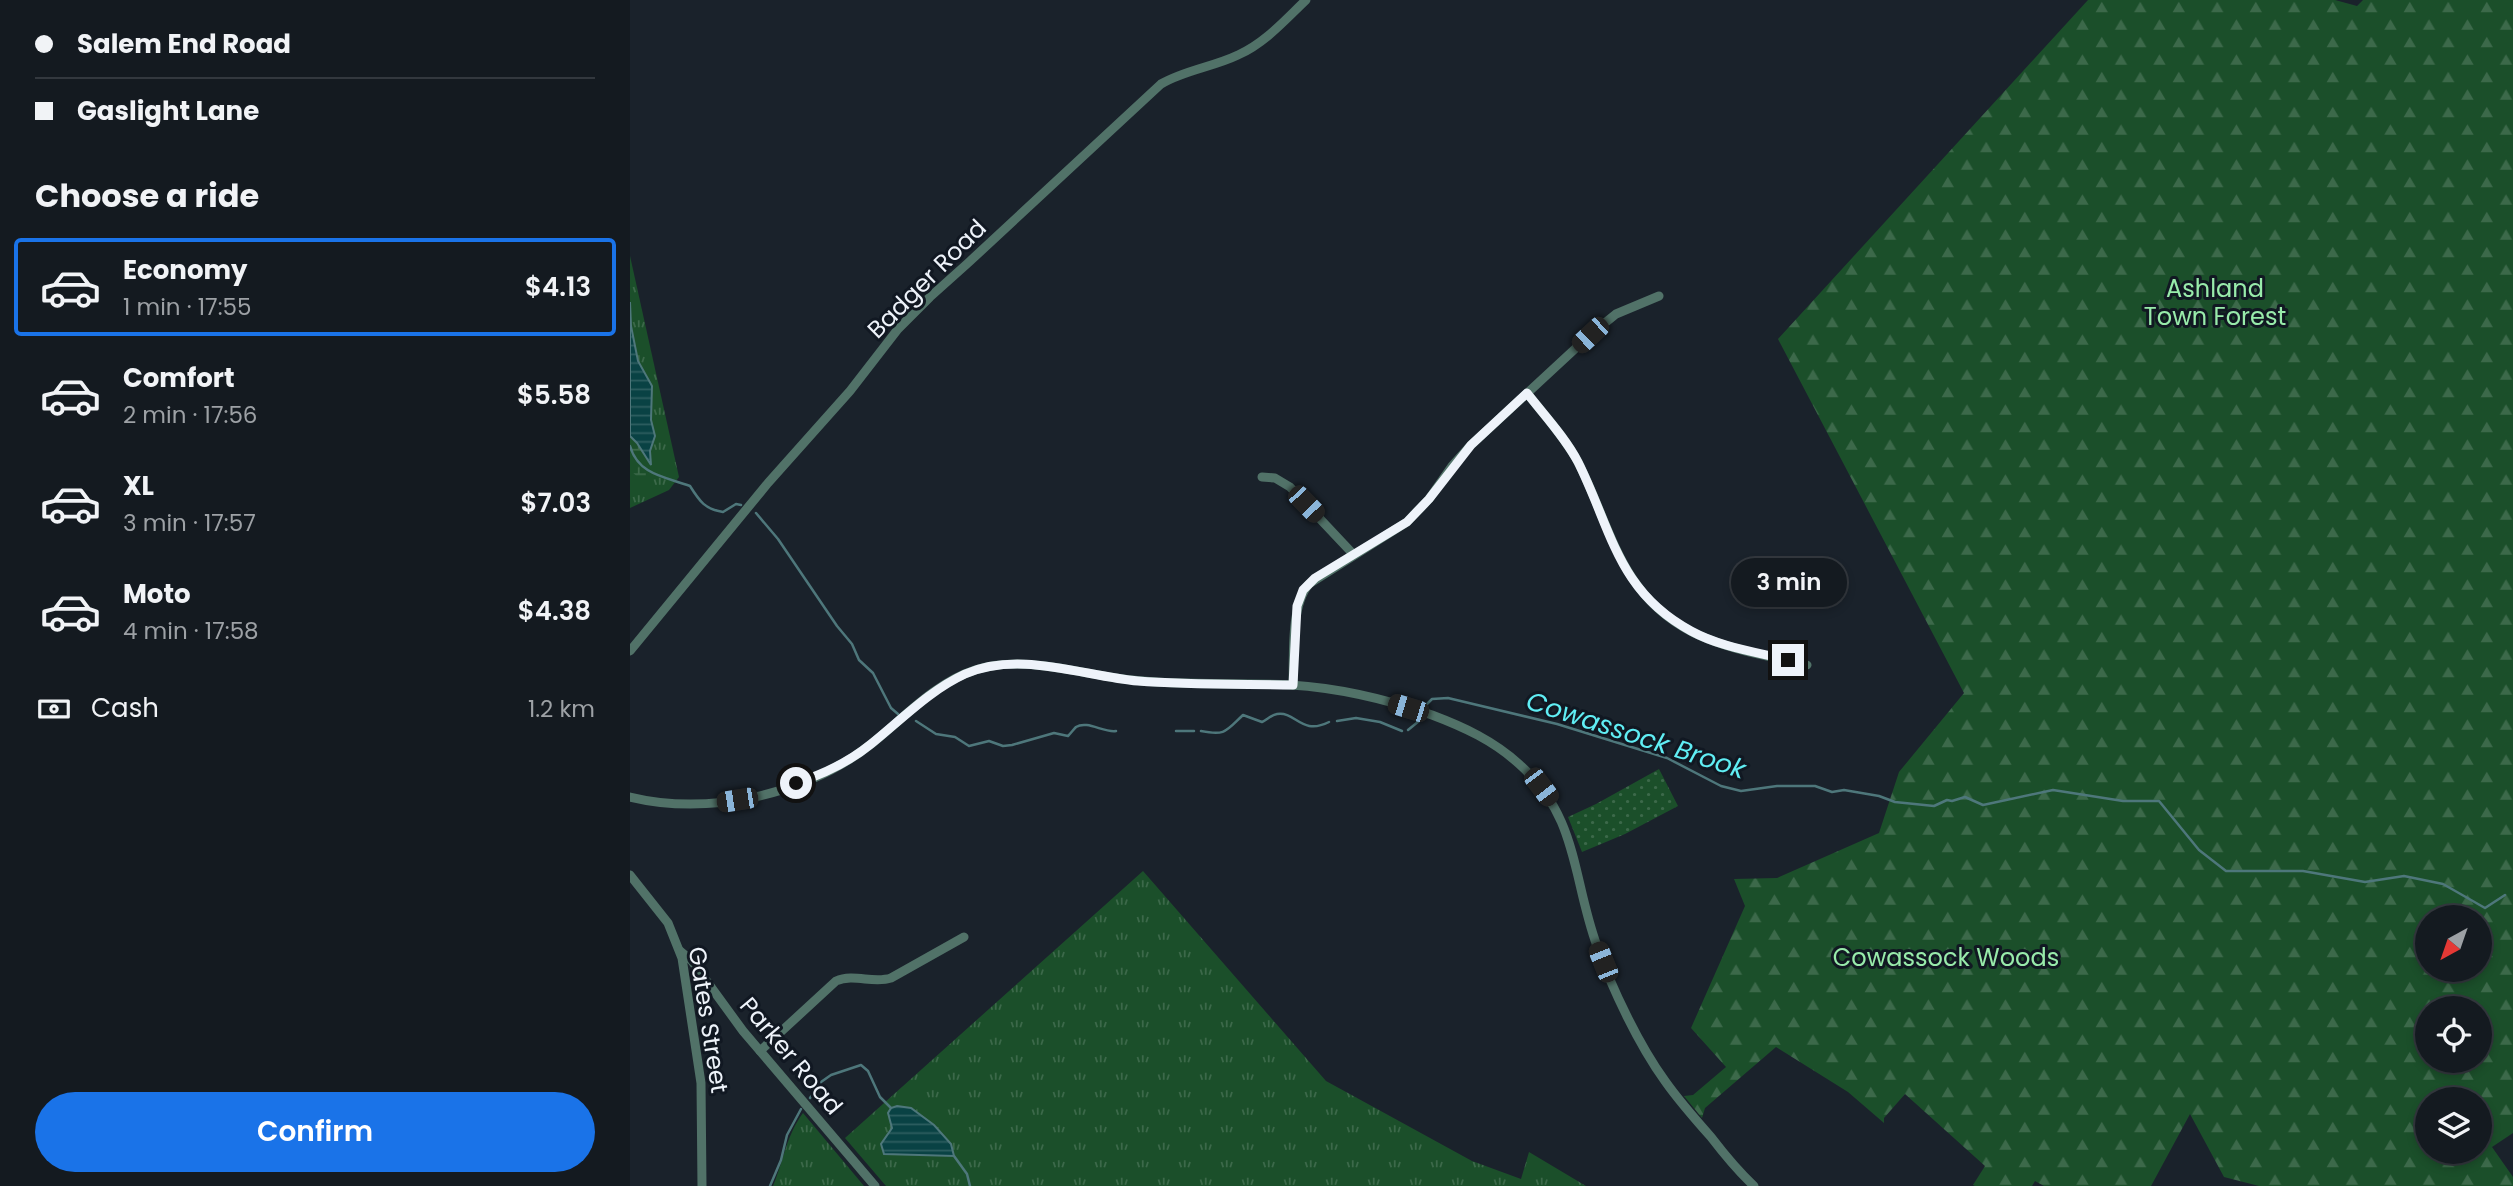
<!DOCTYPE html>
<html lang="en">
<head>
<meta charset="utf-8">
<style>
  body { margin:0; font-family:Poppins,sans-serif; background:#21272d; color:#f1f3f6; height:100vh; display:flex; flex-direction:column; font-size:26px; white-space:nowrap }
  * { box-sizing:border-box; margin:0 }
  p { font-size:23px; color:#9da1a5 }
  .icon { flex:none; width:38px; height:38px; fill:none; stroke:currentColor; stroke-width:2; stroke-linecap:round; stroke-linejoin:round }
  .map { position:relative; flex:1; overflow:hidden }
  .drawer { display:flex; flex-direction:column; background:#141a20; width:630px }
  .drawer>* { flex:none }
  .top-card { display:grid; align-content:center; height:154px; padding:0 35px; background:#141a20 }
  .needle { width:46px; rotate:220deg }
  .tools { position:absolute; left:1785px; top:905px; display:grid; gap:14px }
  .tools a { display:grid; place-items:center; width:77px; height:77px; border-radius:50%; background:#141a20; box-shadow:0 4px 10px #0003,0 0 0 2px #33383e; font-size:35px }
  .end { position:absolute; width:32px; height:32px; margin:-16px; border:9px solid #eef3fa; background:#111; box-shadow:0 0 0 4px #111 }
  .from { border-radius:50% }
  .bubble { position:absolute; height:49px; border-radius:24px; background:#141a20; box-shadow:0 4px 10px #0003,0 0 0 2px #33383e; font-size:23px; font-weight:600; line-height:49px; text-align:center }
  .car { position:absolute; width:21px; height:42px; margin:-21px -10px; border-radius:9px; box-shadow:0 0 5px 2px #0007; background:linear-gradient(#222 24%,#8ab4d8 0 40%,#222 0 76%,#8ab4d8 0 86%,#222 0) }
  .top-card b { display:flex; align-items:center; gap:24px; height:66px; font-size:26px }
  .top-card b+b { border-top:2px solid #33383e }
  .top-card i { width:18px; height:18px; background:#f1f3f6 }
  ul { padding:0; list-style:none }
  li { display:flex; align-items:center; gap:21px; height:98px; margin:0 14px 10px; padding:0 21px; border:4px solid transparent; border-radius:7px }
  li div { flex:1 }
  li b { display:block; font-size:26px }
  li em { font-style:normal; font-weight:600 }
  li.selected { border-color:#1a73e8 }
  li>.icon { width:63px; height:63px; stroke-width:1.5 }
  h2 { padding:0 35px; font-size:32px; line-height:84px }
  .pay { display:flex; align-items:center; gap:18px; height:77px; padding:0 35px; font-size:26px }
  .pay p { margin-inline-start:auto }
  .button { display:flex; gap:14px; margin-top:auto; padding:14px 35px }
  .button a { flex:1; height:80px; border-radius:42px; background:#1a73e8; color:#fff; font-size:28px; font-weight:600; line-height:80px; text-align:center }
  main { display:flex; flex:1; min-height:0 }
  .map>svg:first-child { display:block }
</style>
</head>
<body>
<main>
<section class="drawer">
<div class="top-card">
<b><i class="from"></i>Salem End Road</b>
<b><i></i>Gaslight Lane</b>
</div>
<h2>Choose a ride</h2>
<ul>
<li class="selected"><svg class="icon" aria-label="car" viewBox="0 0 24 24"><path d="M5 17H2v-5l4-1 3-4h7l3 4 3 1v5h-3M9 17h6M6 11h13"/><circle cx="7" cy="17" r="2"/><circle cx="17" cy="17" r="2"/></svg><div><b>Economy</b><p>1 min · 17:55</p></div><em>$4.13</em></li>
<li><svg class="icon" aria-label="car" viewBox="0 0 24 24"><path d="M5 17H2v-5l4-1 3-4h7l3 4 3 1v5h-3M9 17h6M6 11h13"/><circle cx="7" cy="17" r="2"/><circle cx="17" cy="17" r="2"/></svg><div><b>Comfort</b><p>2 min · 17:56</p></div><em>$5.58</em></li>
<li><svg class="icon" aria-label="car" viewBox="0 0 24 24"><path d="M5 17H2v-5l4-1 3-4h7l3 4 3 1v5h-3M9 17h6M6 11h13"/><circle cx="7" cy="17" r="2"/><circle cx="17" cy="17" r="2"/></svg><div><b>XL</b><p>3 min · 17:57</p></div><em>$7.03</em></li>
<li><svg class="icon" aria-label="car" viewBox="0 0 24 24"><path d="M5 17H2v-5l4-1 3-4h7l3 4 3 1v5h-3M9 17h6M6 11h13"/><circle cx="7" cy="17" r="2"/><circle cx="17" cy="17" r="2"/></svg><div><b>Moto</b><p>4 min · 17:58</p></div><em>$4.38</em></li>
</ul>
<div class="pay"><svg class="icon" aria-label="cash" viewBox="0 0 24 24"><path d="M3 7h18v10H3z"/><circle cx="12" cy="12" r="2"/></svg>Cash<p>1.2 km</p></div>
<div class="button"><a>Confirm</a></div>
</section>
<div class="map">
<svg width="1883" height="1186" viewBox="0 0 1883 1186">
  <defs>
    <pattern id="grass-tufts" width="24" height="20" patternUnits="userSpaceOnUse" patternTransform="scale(1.75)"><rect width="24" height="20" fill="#1b4f2a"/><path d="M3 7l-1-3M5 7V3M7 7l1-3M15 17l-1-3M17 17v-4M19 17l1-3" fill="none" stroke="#3c694a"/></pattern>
    <pattern id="forest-firs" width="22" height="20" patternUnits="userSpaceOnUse" patternTransform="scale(1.75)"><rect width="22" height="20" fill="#1b4f2a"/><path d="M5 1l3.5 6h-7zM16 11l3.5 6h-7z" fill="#3c694a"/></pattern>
    <pattern id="wetland-marsh" width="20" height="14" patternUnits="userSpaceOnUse" patternTransform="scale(1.75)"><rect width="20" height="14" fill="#1b4f2a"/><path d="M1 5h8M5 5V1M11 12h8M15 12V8" fill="none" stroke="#3c694a"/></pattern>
    <pattern id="garden-dots" width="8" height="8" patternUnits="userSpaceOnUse" patternTransform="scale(1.75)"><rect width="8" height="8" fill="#1b4f2a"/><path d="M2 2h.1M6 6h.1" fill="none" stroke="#3c694a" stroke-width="1.8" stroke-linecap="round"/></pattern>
    <pattern id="water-rules" width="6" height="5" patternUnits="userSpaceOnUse" patternTransform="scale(1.75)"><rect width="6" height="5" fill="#094244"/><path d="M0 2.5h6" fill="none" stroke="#2d5e60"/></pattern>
  </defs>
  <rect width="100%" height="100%" fill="#1a222b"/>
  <g fill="url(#grass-tufts)">
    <path d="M0,256L49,477L39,490L0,508Z"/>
    <path d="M513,871L696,1081L842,1161L891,1179L899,1152L956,1186H256L215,1138Z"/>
    <path d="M173,1113L234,1186H143C154,1160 156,1136 173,1113Z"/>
  </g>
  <path fill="url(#forest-firs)" fill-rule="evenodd" d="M1458,0H1705L1727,6L1733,0H1883V1133L1862,1147L1883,1177V1186H1629L1594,1177L1560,1114L1521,1186H1414L1405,1181L1402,1186H1345L1343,1185L1355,1166L1275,1094L1254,1118V1123L1218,1092L1146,1047L1075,1108L1072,1118L1054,1096L1063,1095L1096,1067L1061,1028L1115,906L1104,879L1147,878L1249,833L1269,772L1334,693L1148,339ZM1850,917V970H1797V917ZM1850,1008V1060H1797V1008ZM1850,1099V1152H1797V1099Z"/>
  <path fill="url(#wetland-marsh)" d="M0,436C10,444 23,462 21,474L13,482L0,470Z"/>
  <path fill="url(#garden-dots)" d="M1029,769L1048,806L995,834L952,852L938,817L966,804Z"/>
  <g fill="url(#water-rules)" stroke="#4e777b" stroke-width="2">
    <path d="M0,302L1,326L8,361L22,386L21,420L25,436L20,451L21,465L7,443L0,436Z"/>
    <path d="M267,1106L281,1108L304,1125L321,1144L324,1156L254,1154L251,1144L262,1128L258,1113L261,1108Z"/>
  </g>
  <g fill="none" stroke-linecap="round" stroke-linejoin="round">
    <g stroke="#4e777b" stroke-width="2.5">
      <path d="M0,446C8,475 36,477 60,486C70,502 75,509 93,512L106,504L111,505"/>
      <path d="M126,513L148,539L207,626L222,644L229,660L243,673L261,708L268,714"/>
      <path d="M796,705L802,699L818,698L927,724L1037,758L1091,786L1111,791L1147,786H1185L1202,792L1214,790L1249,796L1265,802L1304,806L1317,800L1322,801L1335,797L1353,805L1423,790L1493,801H1529L1569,850L1596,871H1673L1735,882L1774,876L1813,884L1855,908L1875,895"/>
      <path d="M286,721L306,734L325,737L339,746L359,741L373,746L382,745L424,733L438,736C441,733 443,730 446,727C457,720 474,733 486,731"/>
      <path d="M707,721L726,718L750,722L772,731"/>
      <path d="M778,730L789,721"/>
      <path d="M546,731H564"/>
      <path d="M571,731C596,736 596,731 613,715L632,722C637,720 641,715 647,714C666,711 671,736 699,722"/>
      <path d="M180,1098L191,1082L201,1075L231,1065L238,1071L250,1097L261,1108"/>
      <path d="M324,1156L337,1174L340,1186"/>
      <path d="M140,1186L151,1160L157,1135L171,1109"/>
    </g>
    <g stroke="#517268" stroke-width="9">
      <path d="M897,393C914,415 935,437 948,462C982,529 990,596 1064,633C1099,650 1140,656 1177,665"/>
      <path d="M632,477L645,478L660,487L724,555"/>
      <path d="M0,651L138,483L220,391L268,329L300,297L338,263L531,84C555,70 583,67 608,55C635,43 655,20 676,0"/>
      <path d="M663,685C664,657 660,606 679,584L777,522L799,499L822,466L841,445L960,335L986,314L1029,296"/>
      <path d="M0,797C78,816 176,795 240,745C272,720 304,683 345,670C395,654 452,675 502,680C555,686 608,682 661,685C709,688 756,699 802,715C834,727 864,741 889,764C949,817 942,878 967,946C982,989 1009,1045 1035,1081C1049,1101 1065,1119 1081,1137C1094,1154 1108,1171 1124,1186"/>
      <path d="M0,875L38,923L52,958L71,1083L72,1186"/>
      <path d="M50,951L62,961L113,1031L245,1186"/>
      <path d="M130,1051L206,981C224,973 243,984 261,978L334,937"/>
    </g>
  </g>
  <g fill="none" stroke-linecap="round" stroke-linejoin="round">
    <path stroke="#eef3fa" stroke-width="9" d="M166,783C194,774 219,762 241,744C271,720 300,690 335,674C389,650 453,676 508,681C559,685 611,684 663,685L667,606L673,590L685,578L777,522L799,499L841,445L897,393C914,415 935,437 948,462C982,530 987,591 1061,631C1090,647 1126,652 1158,660"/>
  </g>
  <g text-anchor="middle" stroke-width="6" stroke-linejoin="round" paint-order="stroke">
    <g font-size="24" fill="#eef3fa" stroke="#111822">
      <text transform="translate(297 279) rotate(-45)" y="8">Badger Road</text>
      <text transform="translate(78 1020) rotate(81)" y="8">Gates Street</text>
      <text transform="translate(161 1056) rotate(50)" y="8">Parker Road</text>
    </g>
    <g font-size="24" fill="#98ebaa" stroke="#111822">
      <text x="1585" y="297">Ashland<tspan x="1585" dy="28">Town Forest</tspan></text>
      <text x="1316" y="966">Cowassock Woods</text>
    </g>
    <g font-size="26" font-style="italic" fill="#60eef4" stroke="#111822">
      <text transform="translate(1006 735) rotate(18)" y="9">Cowassock Brook</text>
    </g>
  </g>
</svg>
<div class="tools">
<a><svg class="needle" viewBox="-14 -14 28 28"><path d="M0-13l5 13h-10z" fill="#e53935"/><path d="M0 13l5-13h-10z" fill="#9da1a5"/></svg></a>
<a><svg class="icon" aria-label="locate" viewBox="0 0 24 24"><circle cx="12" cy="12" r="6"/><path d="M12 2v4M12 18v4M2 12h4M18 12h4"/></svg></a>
<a><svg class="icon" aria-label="layers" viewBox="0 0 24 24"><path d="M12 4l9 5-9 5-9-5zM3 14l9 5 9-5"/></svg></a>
</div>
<i class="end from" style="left:166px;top:783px"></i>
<i class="end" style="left:1158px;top:660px"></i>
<div class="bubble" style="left:1101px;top:558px;width:116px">3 min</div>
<i class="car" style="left:960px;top:335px;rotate:227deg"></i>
<i class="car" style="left:676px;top:504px;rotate:136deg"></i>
<i class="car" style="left:778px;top:708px;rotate:287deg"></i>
<i class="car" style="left:911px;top:787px;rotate:143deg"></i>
<i class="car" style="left:107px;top:800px;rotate:261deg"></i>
<i class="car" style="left:973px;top:962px;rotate:338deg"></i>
</div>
</main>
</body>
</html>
